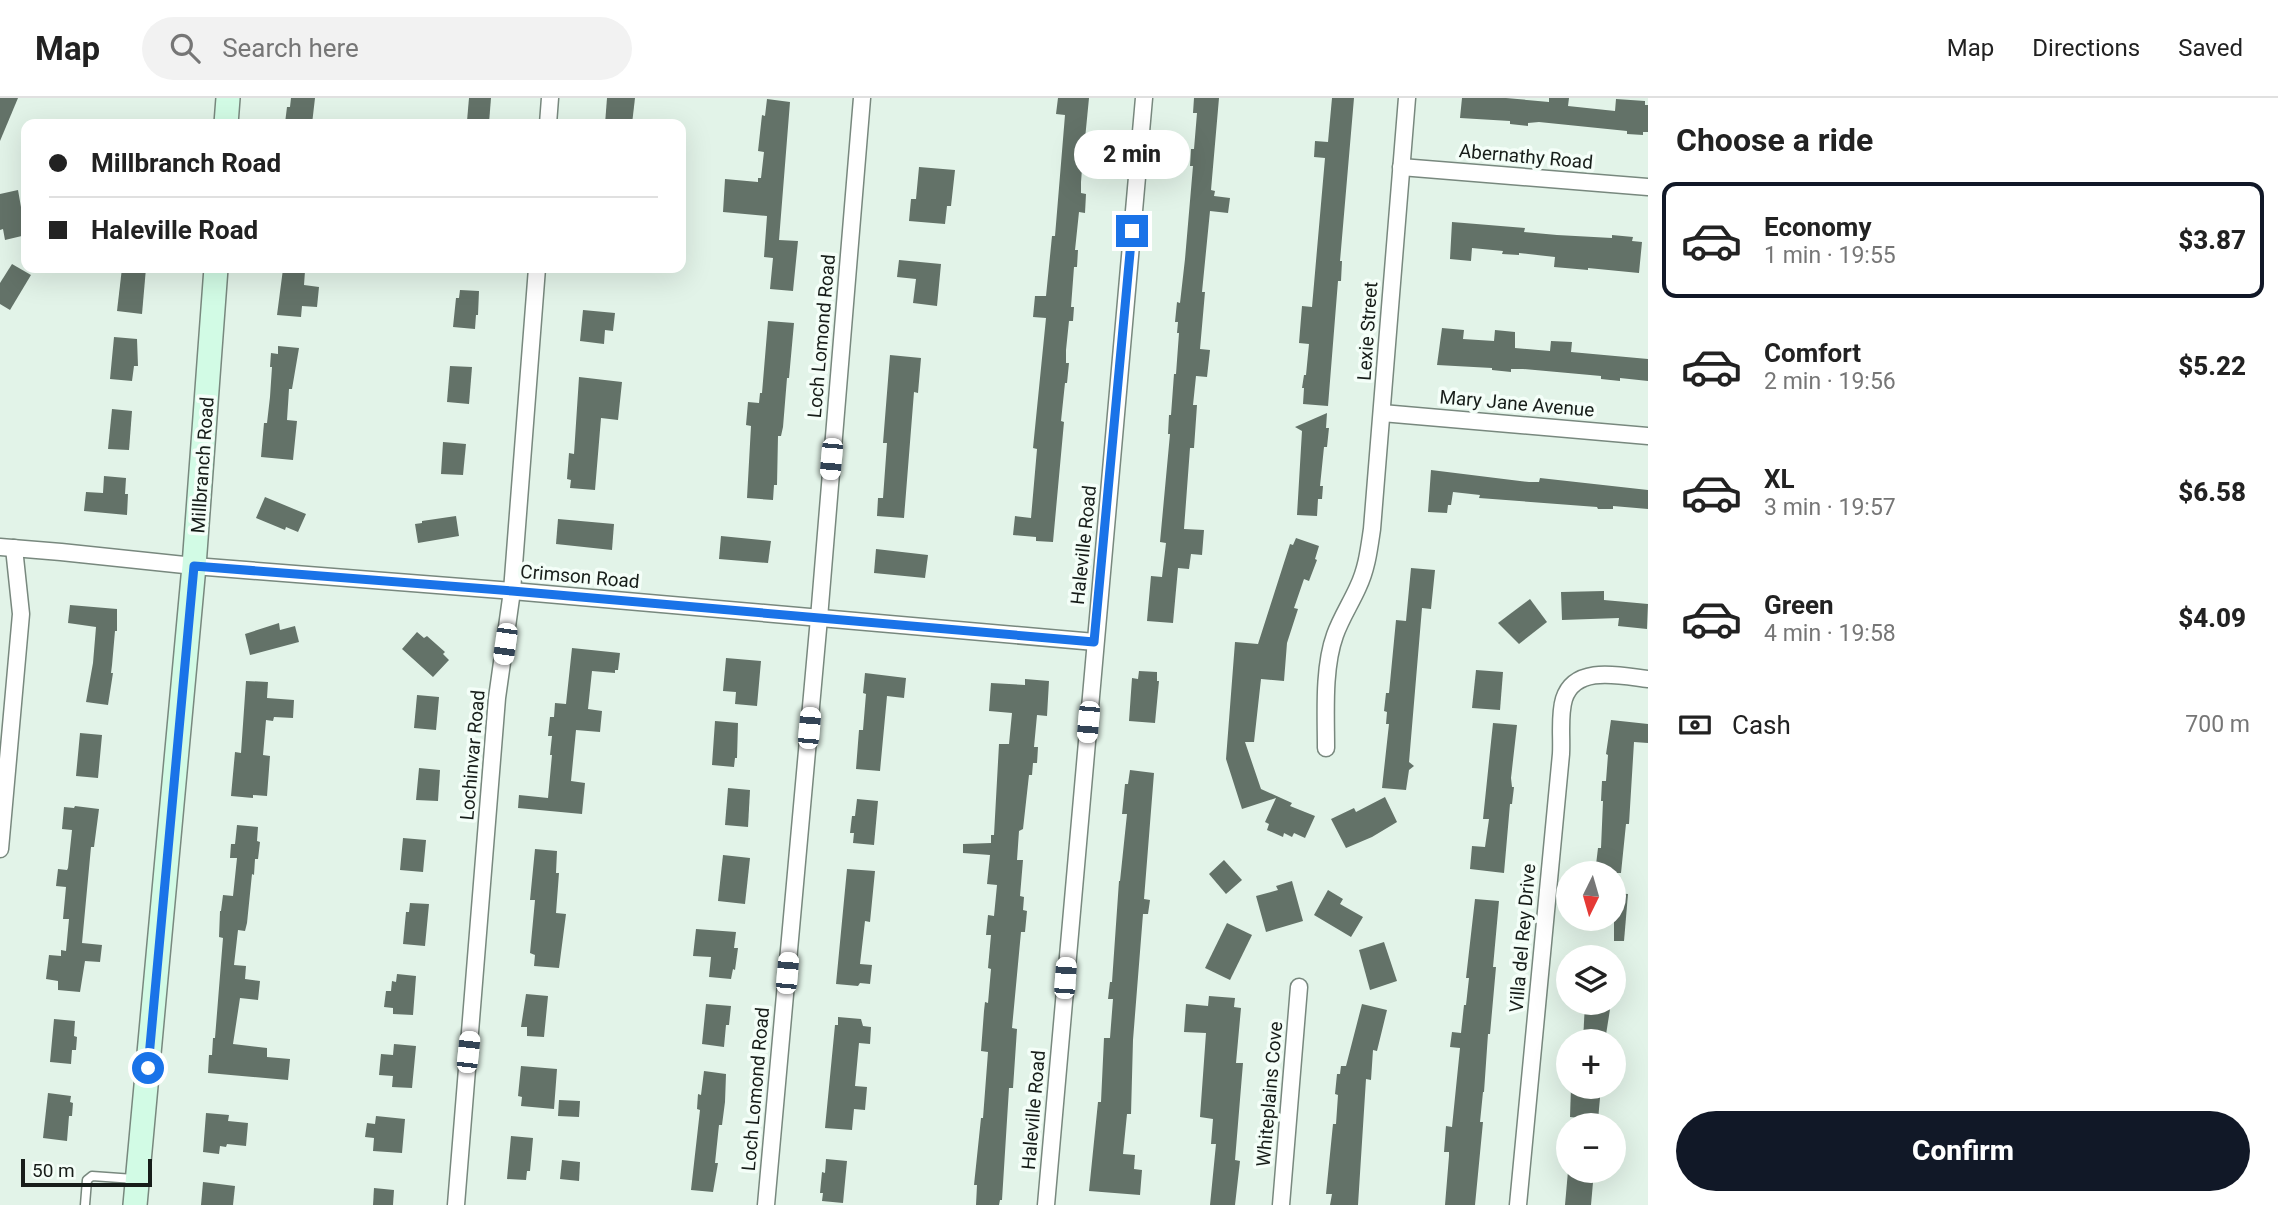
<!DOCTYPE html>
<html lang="en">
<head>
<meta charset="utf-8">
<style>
  body { margin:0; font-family:Roboto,sans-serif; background:#f2f2f2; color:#222; height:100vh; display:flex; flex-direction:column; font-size:26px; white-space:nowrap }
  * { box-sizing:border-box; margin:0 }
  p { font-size:23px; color:#767676 }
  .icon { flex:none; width:38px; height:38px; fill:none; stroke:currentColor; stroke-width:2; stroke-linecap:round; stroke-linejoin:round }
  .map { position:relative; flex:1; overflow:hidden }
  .sheet { display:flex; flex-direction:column; background:#fff; width:630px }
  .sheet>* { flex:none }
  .hud { position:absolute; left:21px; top:21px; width:665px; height:154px; border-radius:14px; box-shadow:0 7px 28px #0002; display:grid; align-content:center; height:154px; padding:0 28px; background:#fff }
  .needle { width:46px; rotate:185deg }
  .tools { position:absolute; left:1556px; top:763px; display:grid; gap:14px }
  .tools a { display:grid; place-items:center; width:70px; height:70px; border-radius:50%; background:#fff; box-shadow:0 7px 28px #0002; font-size:35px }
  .scale { position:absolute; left:21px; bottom:18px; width:131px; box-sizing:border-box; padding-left:7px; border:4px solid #171d19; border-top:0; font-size:19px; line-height:24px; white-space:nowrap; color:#171d19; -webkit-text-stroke:5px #f4fef8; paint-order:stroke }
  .end { position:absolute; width:32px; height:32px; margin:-16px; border:9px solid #1a73e8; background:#fff; box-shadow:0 0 0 4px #fff }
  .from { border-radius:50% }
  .bubble { position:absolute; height:49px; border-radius:24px; background:#fff; box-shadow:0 7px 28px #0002; font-size:23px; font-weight:800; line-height:49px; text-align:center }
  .car { position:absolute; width:21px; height:42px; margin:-21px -10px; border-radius:9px; box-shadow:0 0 5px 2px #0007; background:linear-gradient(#fff 24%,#345 0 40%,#fff 0 76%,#345 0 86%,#fff 0) }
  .hud b { display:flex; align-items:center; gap:24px; height:66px; font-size:26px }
  .hud b+b { border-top:2px solid #e0e0e0 }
  .hud i { width:18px; height:18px; background:#222 }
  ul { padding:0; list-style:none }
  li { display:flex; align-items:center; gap:21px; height:116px; margin:0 14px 10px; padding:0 14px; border:4px solid transparent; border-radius:14px }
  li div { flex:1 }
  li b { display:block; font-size:26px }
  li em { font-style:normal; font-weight:800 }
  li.current { border-color:#111827 }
  li>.icon { width:63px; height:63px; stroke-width:1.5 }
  h2 { padding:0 28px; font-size:32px; line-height:84px }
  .pay { display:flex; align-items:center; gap:18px; height:77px; padding:0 28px; font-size:26px }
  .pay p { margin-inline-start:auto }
  .action { display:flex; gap:14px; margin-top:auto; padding:14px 28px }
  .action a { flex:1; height:80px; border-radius:42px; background:#111827; color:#fff; font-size:28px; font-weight:800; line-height:80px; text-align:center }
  header { display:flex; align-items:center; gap:42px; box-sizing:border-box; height:98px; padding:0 35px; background:#fff; border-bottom:2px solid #e0e0e0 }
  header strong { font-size:33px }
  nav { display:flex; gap:38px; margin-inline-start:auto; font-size:24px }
  .search { width:490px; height:63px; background:#f2f2f2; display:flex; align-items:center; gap:18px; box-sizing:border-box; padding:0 24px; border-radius:38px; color:#767676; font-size:26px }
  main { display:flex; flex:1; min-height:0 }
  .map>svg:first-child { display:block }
</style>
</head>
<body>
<header>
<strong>Map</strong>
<div class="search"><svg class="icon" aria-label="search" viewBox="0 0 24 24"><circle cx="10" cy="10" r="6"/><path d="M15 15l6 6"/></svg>Search here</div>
<nav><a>Map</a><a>Directions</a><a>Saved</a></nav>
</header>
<main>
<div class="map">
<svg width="1648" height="1107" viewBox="0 0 1648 1107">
  <rect width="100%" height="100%" fill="#e2f3e8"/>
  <g fill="#637268">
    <path d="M0,0H18L0,43Z"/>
    <path d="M291,0H315L312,26L285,25L287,9H290Z"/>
    <path d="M469,0H491L489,25L467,23Z"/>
    <path d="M607,0H635L632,26H605Z"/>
    <path d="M1058,0H1089L1085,41H1088L1086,58H1083L1081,84V95L1086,96L1085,115L1079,114L1075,152H1078L1077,169H1074L1071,209H1074L1073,223H1069L1066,252V265H1069L1067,285H1065L1061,323L1064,324L1053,444L1036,443V439L1013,437L1015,418L1031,420L1037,351L1033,350L1046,220L1033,219L1035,198H1046L1052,138H1055L1065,17L1056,16Z"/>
    <path d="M1194,0H1219L1211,92L1215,93L1214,98L1230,100L1228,115L1210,113L1202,194H1205L1200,251L1210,252L1207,279L1196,278L1193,307H1197L1194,350H1190L1184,431L1204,432L1202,457L1191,456L1189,471L1178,470L1173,525L1147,523L1151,478L1162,479L1166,445L1160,444L1170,336H1168L1169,317H1171L1174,276H1176L1179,235H1177L1178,224H1175L1177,204L1180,205L1185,161L1193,68H1190L1191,51H1194L1197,15H1193Z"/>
    <path d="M1332,0H1354L1340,163H1342L1341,183H1338L1328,308L1303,306L1304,290H1302L1304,277H1306L1309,246L1299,245L1302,208L1312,209L1325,60L1314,59L1315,43L1328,44Z"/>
    <path d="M1462,0H1506L1549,4V0H1569L1568,8L1615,13L1616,1L1645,3V7H1648V34H1643V37L1627,36V33L1539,24L1528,25V28L1510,26V23L1460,20Z"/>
    <path d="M767,1L790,4L779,142L798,143L793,193L770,191L773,160L764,159L767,118L723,114L725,81L758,84V80H761L764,54L758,53L762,17L765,18Z"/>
    <path d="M919,69L955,72L951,108H947L945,126L909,123L911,101H916Z"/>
    <path d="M18,92L21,109L26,107V137L5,142L3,131L0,132V96Z"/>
    <path d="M1452,124L1525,130L1524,134L1557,137L1612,140V137L1633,139L1632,143L1642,144L1639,175L1588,170V172L1554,169L1555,159L1519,155V157L1502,156L1503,153L1472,150L1471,163L1450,161Z"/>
    <path d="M899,162L941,166L937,208L913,205L916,181L897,179Z"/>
    <path d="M12,166L31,177L10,212L0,206V185Z"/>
    <path d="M122,170H146L142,216L117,213Z"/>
    <path d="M283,171L305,173L304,187L319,189L317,209L302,208L301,219L277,217Z"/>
    <path d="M460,192L479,193L478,217H476L475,231L453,229L456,200H459Z"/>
    <path d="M583,212L615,215L613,233L605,232L604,246L580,243Z"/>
    <path d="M768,223L794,225L789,280H787L783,329L781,338H778L777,387H774L773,402L747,400L751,328L746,327L748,304L759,305L760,295H762Z"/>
    <path d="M1442,230L1464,232L1463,241L1494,243L1495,232L1515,234V250L1550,253L1551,243L1572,244L1571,254L1648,261V283L1620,280V283L1601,281V278L1523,271H1511V274L1492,272V270L1437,267Z"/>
    <path d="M114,239L137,241L138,268H134L132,283L110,281Z"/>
    <path d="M278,248L299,250L292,291H289L287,322L297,323L293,362L261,359L264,325H267L270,299L272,269H270L271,255L278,256Z"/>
    <path d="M890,257L921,260L918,295L914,294L904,420L877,418L878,400H883L887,345H883Z"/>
    <path d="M450,268L472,269L469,306L447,304Z"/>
    <path d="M579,279L622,284L618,322L601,320L595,392L570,390L571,382L567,381L569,355L574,356Z"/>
    <path d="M112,311L132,313L129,352L108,351Z"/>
    <path d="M1327,315L1326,330H1329L1327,349H1324L1320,388H1323L1322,401H1318L1317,418L1297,417L1302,333L1295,329Z"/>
    <path d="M443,344L466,346L463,377L441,376Z"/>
    <path d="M1431,372L1529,384H1539L1540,380L1648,392V411L1613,408V411H1598L1597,409L1479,400L1480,397L1453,394L1451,407H1448L1447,415L1428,414Z"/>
    <path d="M104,378L126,380L125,396H128L127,417L84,413L86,394L103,395Z"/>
    <path d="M265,399L306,416L298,434L286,429L285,432L256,420Z"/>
    <path d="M456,418L459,438L418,445L415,426L422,425V423Z"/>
    <path d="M558,421L614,426L612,452L556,446Z"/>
    <path d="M721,438L771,443L768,465L719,461Z"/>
    <path d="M1296,440L1319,448L1315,461L1317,462L1309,483L1304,481L1294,510L1298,511L1287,545L1284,583L1261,581L1254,644H1245L1261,691L1292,705L1290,708L1315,718L1305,740L1294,735L1292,739L1284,735L1283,739L1267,732L1269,726L1265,724L1276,700L1242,711L1226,661L1235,544L1258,546L1290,446L1293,447Z"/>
    <path d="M876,451L928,457L925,480L874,475Z"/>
    <path d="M1411,470L1435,472L1431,511L1422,510L1409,664L1414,668L1409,672L1406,692L1382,690L1389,626H1386L1387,614L1384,613L1386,595H1389L1396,522L1406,523Z"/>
    <path d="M1604,493V502L1648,506L1647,531L1618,528L1619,520L1562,522L1561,494Z"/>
    <path d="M1530,501L1547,524L1519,546L1498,525Z"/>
    <path d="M70,507L117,511V533H115L112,567L111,575H113L108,607L86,604L93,565L96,529L68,525Z"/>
    <path d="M279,525L280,532L295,528L299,544L250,557L245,536Z"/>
    <path d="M417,534L424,540L427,538L445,554L443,556L449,562L433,579L402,551Z"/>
    <path d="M572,550L620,555L618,572H615V575L592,573L588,611L602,613L600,634L576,632L571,683L585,685L582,716L518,710L519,697L548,700L552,657H550L552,638H548L550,619H554L555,605L566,606Z"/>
    <path d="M726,560L761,563L757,608L735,606L736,594L723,593Z"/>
    <path d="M1476,572L1503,574L1500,612L1472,610Z"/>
    <path d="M1139,573L1157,574V583H1159L1155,625L1129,623L1132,580L1138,581Z"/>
    <path d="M865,575L906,580L904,600L887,598L880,673L856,671L859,632H863L866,596L863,595Z"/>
    <path d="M1025,581L1049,583L1047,618L1037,617L1034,649H1038L1037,665H1033L1032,677H1029L1023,731L1019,733L1017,762H1023L1020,798L1024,799L1023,812L1027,813L1025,834H1021L1012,930L1017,931L1013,990H1009L1002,1102H1000L999,1107H976L977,1087H974L981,1020H983L988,954L981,953L984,913L985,904L988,905L991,871L988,870L991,837H986L988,817L994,818L997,787L987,786L990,757L963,755V746L991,745V737H994L999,646H1009L1012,615L989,613L991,585L1025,587Z"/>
    <path d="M246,583L268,584L267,600L294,602L293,620L274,619L273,623L266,622L263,657L270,658L267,698L253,697V700L231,698L235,654L241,655Z"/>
    <path d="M417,597L439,599L436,632L414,630Z"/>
    <path d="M1611,622L1648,626V645L1634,644L1629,726H1626L1621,775H1595L1598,750H1601L1603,703H1601L1602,683H1606L1608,657L1606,656Z"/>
    <path d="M715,623L738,625L737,660H735L734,669L712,667Z"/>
    <path d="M1493,625L1517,627L1511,680L1512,689H1514L1512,706H1510L1504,775L1470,771L1472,748L1485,749L1489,721H1483Z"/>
    <path d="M80,635L102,637L98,680L76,678Z"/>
    <path d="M419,670L440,672L438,703L416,702Z"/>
    <path d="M1130,672L1154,675L1144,801L1150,802L1148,816H1143L1133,942L1131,1016H1127L1123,1056L1135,1057L1134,1071L1142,1072L1140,1097L1089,1093L1098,1004H1101L1104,940H1110L1113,901H1108L1110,884H1112L1119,783H1120L1127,716H1122L1125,686H1128Z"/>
    <path d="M728,690L750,692L748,729L725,727Z"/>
    <path d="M1385,699L1397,724L1372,739L1346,750L1331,721L1354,710L1356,714Z"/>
    <path d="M857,701L878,703L874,747L853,745L854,735H850L852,718H855Z"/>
    <path d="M75,708L99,711L94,749H91L82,845L102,847L100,864L85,863L80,894L58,892V883L46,881L49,857L61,858V852L66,853L69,821H63L66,789L56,788L58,771L67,772L68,770L72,732L62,731L64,709L74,710Z"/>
    <path d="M237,727L258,729L257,743L260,744L258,761H255L254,777L252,776L247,825L245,833L238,832L234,867L246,868L245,881L260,883L258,902L240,900L233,946L267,950V959L290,961L288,982L208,975L209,957H212L213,940H215L223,840L219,839L220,813H221L223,797L233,798L237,760H230L231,746H235Z"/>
    <path d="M403,740L426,742L423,774L400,772Z"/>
    <path d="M535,751L557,753L556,775H559L556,815L566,816L559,870L534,868L535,857L530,855L535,802H530Z"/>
    <path d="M723,757L750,760L745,806L718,803Z"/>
    <path d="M1224,762L1242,782L1226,796L1209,776Z"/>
    <path d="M847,771L875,773L870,824L865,823L860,866L872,867L870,886L860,885L858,888L836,886Z"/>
    <path d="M1292,783L1303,823L1266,834L1256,798L1278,792L1276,788Z"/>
    <path d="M1328,792L1343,801L1340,806L1363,819L1351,839L1314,817Z"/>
    <path d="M1614,795L1628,796L1624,843H1614Z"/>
    <path d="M1475,801L1499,803L1493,869H1496L1490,936H1488L1484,994H1483L1480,1024H1483L1475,1107H1445L1449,1058V1054H1444L1446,1028L1452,1029L1460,950L1450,949L1452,934L1461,935L1464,907H1466L1469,880H1466Z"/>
    <path d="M410,805L429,806L425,848L403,846L406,814H409Z"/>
    <path d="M1227,825L1252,837L1230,882L1205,870Z"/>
    <path d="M696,831L736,834L734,850H738L735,872L733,871L731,881L709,879L711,859L693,858Z"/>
    <path d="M1384,844L1397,883L1370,892L1359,852Z"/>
    <path d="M397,876L416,878L413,917L393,916V910L384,909L386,893H391L392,883L396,884Z"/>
    <path d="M526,896L548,898L544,939L527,938V929H521Z"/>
    <path d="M1209,898L1235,900L1234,909L1241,910L1236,965H1243L1235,1062L1240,1063L1235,1107H1210L1216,1046H1211L1213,1021L1200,1019L1206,935L1184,934L1186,906L1208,908Z"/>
    <path d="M1585,905H1611L1605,943H1583Z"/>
    <path d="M706,906L731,908L729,927H726L724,949L702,946Z"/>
    <path d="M1362,906L1387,912L1377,953L1373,952L1371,982L1366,981L1358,1107H1330L1332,1096H1326L1333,1026H1336L1338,997L1335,996L1337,976H1340L1341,968H1346Z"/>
    <path d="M838,919L861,921L863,928L871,929L870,946L859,945L855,988L867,989L865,1012L854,1011L852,1032L825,1030L835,927H838Z"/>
    <path d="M54,921L75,923L74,938L77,939L76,952H72L71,966L50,964Z"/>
    <path d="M394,946L416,948L412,990L392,989L393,978L379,977L381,956L393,957Z"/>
    <path d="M521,968L557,971L554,1011L521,1008L522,999L518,998Z"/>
    <path d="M704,973L726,976L725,1004L722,1027H719L715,1065H718L713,1094L691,1092L700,1012L697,1011L698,996L701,997Z"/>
    <path d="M1571,989H1601L1598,1022L1570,1019Z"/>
    <path d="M48,995L71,998L70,1004L73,1005L72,1018H69L67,1043L43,1040Z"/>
    <path d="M559,1002L580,1003L579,1019L558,1018Z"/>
    <path d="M206,1015L229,1017L228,1023L248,1025L246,1048L227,1046L226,1049L220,1048L219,1056L203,1054Z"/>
    <path d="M376,1018L405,1021L402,1055L373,1053L374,1040L365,1039L367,1025L375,1026Z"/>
    <path d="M511,1038L533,1040L530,1073H527L526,1082L507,1081Z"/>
    <path d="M826,1061L847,1063L843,1105L822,1103L823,1095H820L822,1074L825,1075Z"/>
    <path d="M562,1062L580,1064L579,1083L560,1081Z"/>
    <path d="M1568,1073H1594L1591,1107H1565Z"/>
    <path d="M203,1084L235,1088L233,1107H201Z"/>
    <path d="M374,1090L394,1092L393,1107H373Z"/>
  </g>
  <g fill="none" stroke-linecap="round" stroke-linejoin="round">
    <defs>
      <path id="service" d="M85,1107L87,1082L92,1078L134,1081"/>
      <g id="minor">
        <path d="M548,26L550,0"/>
        <path d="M1401,69L1648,89"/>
        <path d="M1382,315L1648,338"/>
        <path d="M0,449L61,454L194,468L512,493L1095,544"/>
        <path d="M1326,650C1326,616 1323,570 1335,537C1341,520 1351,505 1358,489C1367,470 1369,451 1372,431L1407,0"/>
        <path d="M0,751L21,516L14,450"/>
        <path d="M456,1107L497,600L512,493L537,170"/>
        <path d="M766,1107L819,520L862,0"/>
        <path d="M1046,1107L1144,0"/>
        <path d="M1281,1107L1299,889"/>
        <path d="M1518,1107L1561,656C1562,639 1559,617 1564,601C1575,566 1622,578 1648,581"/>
      </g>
      <g id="secondary">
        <path d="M226,26L228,0"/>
        <path d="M135,1107L194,468L216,170"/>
      </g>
    </defs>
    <use href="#service" stroke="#78887e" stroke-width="11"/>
    <use href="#minor" stroke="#78887e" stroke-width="19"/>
    <use href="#secondary" stroke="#78887e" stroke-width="26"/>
    <use href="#service" stroke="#fff" stroke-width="8"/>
    <use href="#minor" stroke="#fff" stroke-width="16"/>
    <use href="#secondary" stroke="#d2fbe5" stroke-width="23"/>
  </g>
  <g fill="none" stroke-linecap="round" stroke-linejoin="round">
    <path stroke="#1a73e8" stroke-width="9" d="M148,970L194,468L512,493L1094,544L1132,133"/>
  </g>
  <g text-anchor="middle" stroke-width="7" stroke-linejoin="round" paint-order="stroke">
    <g font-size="19" fill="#171d19" stroke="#f4fef8">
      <text transform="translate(1526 58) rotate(5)" y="7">Abernathy Road</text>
      <text transform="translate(1367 233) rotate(-86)" y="7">Lexie Street</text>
      <text transform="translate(821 238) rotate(-85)" y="7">Loch Lomond Road</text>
      <text transform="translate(1517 305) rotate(5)" y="7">Mary Jane Avenue</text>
      <text transform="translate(202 367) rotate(-86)" y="7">Millbranch Road</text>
      <text transform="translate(1083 447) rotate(-84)" y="7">Haleville Road</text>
      <text transform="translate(580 478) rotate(5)" y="7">Crimson Road</text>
      <text transform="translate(472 657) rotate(-85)" y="7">Lochinvar Road</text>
      <text transform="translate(1522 840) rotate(-85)" y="7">Villa del Rey Drive</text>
      <text transform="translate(755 991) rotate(-85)" y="7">Loch Lomond Road</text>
      <text transform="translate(1269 996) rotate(-85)" y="7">Whiteplains Cove</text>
      <text transform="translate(1033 1012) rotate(-85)" y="7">Haleville Road</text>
    </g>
  </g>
</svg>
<div class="tools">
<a><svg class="needle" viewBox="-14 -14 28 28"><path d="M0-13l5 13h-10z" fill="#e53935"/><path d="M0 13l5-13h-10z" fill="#767676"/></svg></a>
<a><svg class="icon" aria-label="layers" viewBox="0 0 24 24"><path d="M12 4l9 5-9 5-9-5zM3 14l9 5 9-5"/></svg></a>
<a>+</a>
<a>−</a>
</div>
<div class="scale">50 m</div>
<i class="end from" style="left:148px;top:970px"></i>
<i class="end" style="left:1132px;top:133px"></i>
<div class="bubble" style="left:1074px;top:32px;width:116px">2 min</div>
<i class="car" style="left:831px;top:361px;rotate:185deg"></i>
<i class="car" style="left:505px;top:546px;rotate:188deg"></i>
<i class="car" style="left:1088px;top:624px;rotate:185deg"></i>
<i class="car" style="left:809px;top:630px;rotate:5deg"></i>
<i class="car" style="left:787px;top:875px;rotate:5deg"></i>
<i class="car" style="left:1065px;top:880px;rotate:4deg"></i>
<i class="car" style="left:468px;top:954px;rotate:6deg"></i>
<div class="hud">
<b><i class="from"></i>Millbranch Road</b>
<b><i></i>Haleville Road</b>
</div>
</div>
<section class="sheet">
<h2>Choose a ride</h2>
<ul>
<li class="current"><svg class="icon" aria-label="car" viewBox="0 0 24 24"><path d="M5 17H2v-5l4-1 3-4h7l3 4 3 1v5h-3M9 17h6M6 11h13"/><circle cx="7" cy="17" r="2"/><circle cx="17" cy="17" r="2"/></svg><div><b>Economy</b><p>1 min · 19:55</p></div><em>$3.87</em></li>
<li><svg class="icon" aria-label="car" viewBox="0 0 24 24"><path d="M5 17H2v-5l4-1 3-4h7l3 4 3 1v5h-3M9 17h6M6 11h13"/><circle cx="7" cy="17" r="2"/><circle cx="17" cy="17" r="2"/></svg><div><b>Comfort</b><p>2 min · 19:56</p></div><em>$5.22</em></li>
<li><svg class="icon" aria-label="car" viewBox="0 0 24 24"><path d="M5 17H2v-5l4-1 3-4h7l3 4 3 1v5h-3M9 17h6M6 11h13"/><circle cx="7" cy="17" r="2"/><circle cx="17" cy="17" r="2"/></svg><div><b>XL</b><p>3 min · 19:57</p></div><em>$6.58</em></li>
<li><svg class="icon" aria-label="car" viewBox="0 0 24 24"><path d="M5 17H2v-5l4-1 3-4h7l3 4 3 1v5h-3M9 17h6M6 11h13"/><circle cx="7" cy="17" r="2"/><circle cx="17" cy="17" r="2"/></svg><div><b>Green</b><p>4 min · 19:58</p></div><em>$4.09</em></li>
</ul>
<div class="pay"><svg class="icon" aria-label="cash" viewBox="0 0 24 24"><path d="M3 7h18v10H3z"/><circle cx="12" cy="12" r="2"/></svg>Cash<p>700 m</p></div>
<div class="action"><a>Confirm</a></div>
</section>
</main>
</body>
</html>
